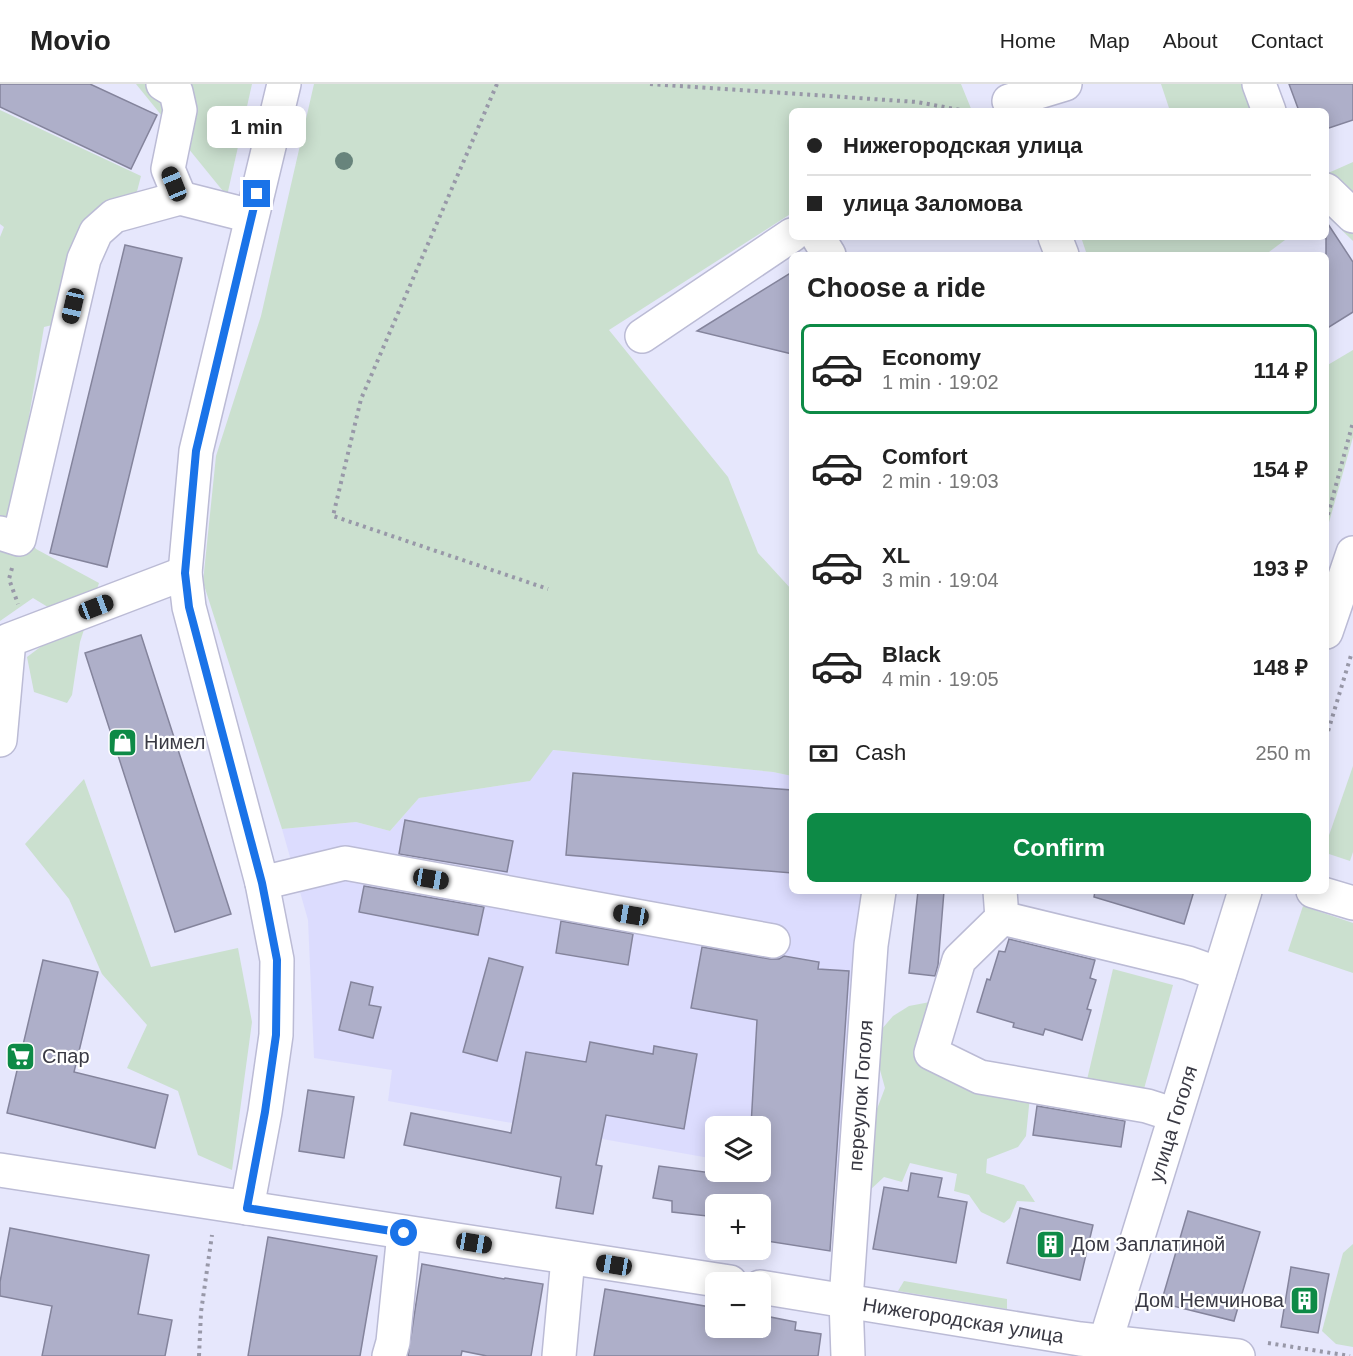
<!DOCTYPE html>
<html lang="en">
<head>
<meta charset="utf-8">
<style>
  body { margin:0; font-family:Helvetica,sans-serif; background:#f2f2f2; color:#222; height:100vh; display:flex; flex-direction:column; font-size:22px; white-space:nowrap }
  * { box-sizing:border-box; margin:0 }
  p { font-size:20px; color:#767676 }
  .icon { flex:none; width:33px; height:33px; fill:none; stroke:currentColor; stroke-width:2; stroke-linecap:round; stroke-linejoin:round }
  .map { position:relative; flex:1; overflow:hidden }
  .side { position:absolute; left:789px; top:168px; width:540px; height:642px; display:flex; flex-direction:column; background:#fff; border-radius:9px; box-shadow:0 3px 15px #0003 }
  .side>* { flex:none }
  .hud { position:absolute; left:789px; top:24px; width:540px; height:132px; border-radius:9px; box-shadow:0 3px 15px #0003; display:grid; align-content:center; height:132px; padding:0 18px; background:#fff }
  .fabs { position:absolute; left:705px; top:1032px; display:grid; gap:12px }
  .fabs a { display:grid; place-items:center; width:66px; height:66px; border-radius:9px; background:#fff; box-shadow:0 3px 15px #0003; font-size:30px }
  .end { position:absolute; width:27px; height:27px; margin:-14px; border:8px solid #1a73e8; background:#fff; box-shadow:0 0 0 3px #fff }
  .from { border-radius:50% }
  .bubble { position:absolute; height:42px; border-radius:9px; background:#fff; box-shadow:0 3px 15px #0003; font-size:20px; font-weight:700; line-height:42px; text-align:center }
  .car { position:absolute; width:18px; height:36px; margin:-18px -9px; border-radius:8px; box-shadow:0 0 4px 2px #0007; background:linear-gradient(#222 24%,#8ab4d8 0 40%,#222 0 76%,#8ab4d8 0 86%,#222 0) }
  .hud b { display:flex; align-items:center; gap:21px; height:57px; font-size:22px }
  .hud b+b { border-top:2px solid #e0e0e0 }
  .hud i { width:15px; height:15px; background:#222 }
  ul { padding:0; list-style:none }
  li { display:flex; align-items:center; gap:18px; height:90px; margin:0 12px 9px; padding:0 6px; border:3px solid transparent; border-radius:9px }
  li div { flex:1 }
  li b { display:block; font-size:22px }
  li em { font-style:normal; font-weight:700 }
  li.selected { border-color:#0d8a46 }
  li>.icon { width:54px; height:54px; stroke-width:1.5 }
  h2 { padding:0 18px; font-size:27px; line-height:72px }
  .pay { display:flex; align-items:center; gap:15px; height:66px; padding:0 18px; font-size:22px }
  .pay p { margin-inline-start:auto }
  .action { display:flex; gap:12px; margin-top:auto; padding:12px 18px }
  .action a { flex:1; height:69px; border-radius:9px; background:#0d8a46; color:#fff; font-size:24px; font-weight:700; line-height:69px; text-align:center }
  header { display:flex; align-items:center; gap:36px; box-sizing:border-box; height:84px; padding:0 30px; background:#fff; border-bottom:2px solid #e0e0e0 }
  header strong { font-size:28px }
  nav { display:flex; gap:33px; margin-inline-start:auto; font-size:21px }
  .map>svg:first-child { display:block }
</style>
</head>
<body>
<header>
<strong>Movio</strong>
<nav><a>Home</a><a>Map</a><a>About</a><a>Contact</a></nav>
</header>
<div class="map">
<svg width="1353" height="1272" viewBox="0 0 1353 1272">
  <rect width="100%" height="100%" fill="#e6e7fc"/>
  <path fill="#dcdcfe" d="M552,666L773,688L792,692V807H864L852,880L838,1097L761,1083L760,1042H716L715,1075L388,1017L392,986L314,974L308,836L282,745L356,738L390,747L419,714L529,697Z"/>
  <g fill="#cbe0cf">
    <path d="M136,0H252L227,112Z"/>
    <path d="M314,0H961L972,27H792V129L609,246L728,393L758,469L792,506V692L773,688L553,666L530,697L419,714L390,747L356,738L282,745L203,498L216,372L261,232Z"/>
    <path d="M1161,0H1246L1257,27H1170Z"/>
    <path d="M0,26L141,92L134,119L96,138L61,239L44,243L13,428L36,465L99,499L80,558L72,611L67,619L34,608L27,573L51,555L56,528L33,514L0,537V153L4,143L0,140Z"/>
    <path d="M1353,78V157L1326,131V90Z"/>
    <path d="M1081,153H1289L1265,171H1087Z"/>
    <path d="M1353,266V353L1326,449V282Z"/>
    <path d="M1353,682V768L1350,777L1326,769V760Z"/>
    <path d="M84,695L151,883L238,864L252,938L232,1086L198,1071L178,1007L127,984L147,941L102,890L69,815L25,760Z"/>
    <path d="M1303,822L1353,839V889L1288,867Z"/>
    <path d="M1113,885L1173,901L1142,1012L1086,1000Z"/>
    <path d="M930,918L949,968L1030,1012L1026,1052L1018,1063L987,1075L986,1089L1024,1101L1035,1118L1017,1117L1010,1134L1004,1139L981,1128L969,1111L954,1107L957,1090L910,1079L902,1098L884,1093L869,1107L872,1038L885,1004L874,964L881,946L893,932L909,922Z"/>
    <path d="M1353,1160V1263L1336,1260L1322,1247L1343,1169Z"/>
    <path d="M904,1197L1007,1215V1225L898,1207Z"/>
  </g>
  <g fill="#aeafc9" stroke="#84849c" stroke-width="1.5">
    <path d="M0,0H90L157,31L131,85L0,23Z"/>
    <path d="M1289,0H1353V36L1326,45V27H1299Z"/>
    <path d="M1326,137L1353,178V228L1326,245Z"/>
    <path d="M125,161L182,174L107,483L50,469Z"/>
    <path d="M792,188V270L697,247Z"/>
    <path d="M141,551L231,830L175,848L85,569Z"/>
    <path d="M573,689L792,706V789L566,771Z"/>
    <path d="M405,736L513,757L507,788L399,770Z"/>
    <path d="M364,802L484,823L478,851L359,828Z"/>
    <path d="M918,807H944L938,881L935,892L909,889Z"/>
    <path d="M1095,807H1194L1184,840L1094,813Z"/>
    <path d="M561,837L633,850L628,881L556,869Z"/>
    <path d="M1009,855L1095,876L1090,894L1096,896L1087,925L1091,926L1082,956L1045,945L1043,951L1013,943L1014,939L977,928L987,895L990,896L999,867L1005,868Z"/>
    <path d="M702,863L770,875H779L784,872L819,878L818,885L849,887L830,1167L760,1156V1120H708L707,1132L672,1128V1117L653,1114L659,1082L750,1094L751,1088H760V1042H751L757,936L691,924Z"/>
    <path d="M489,874L523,883L497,977L463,968Z"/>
    <path d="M43,876L98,888L74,988L168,1011L155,1064L7,1029Z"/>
    <path d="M351,898L373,903L369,921L381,923L373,954L339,946Z"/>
    <path d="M590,958L653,970L654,962L697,970L684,1045L606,1031L596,1081L602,1082L593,1130L556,1124L561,1093L404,1061L411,1029L511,1049L526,968L586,978Z"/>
    <path d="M308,1006L354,1013L344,1074L299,1067Z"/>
    <path d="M1037,1022L1125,1037L1121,1063L1033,1051Z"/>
    <path d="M911,1089L942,1094L938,1113L967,1118L956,1179L873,1165L884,1103L908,1107Z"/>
    <path d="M1020,1124L1093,1141L1080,1196L1007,1179Z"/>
    <path d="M1188,1127L1260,1148L1234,1237L1161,1219Z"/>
    <path d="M10,1144L149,1171L138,1230L172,1236L165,1272H42L52,1222L0,1212V1198Z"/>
    <path d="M268,1153L377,1172L360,1272H248Z"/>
    <path d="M422,1180L504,1195L505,1194L543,1200L531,1272H487L462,1267L461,1272H408Z"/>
    <path d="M1291,1183L1329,1190L1318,1249L1281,1243Z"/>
    <path d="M605,1205L716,1224V1244H760V1231L796,1238L795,1246L821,1250L818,1272H594Z"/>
  </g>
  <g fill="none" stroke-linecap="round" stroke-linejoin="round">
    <defs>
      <g id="minor">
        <path d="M163,0L176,8L180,26L168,85L180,114"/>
        <path d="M1259,0L1269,27"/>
        <path d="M1009,17L1065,0"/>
        <path d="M1326,106L1353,132"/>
        <path d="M818,153L829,171"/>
        <path d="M1055,153L1062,171"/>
        <path d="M642,252L792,151"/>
        <path d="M0,449L19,455L84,175L96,148L114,132L180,114L251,132"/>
        <path d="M1326,548L1353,469"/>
        <path d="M0,656L9,556L185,489"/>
        <path d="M262,799L345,779L773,857"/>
        <path d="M1000,807L1002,834L1188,879L1219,890"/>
        <path d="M1313,807L1353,819"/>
        <path d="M1002,834L959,876L931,969L980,993L1147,1022L1175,1031"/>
        <path d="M0,1086L730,1198"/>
        <path d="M247,1124L265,1028L276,951L277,876L262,799L189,523L185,489L196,367L284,0"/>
        <path id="s1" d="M760,1203L1080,1255L1238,1272"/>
        <path d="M389,1272L393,1258L404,1149"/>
        <path d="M559,1272L568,1174"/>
        <path id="s2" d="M848,1272L846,1216L871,861L879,807"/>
        <path id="s3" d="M1101,1272L1245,807"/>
      </g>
    </defs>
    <use href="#minor" stroke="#bbbbd5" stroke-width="36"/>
    <g stroke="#9898a8" stroke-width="4" stroke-dasharray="3 4.5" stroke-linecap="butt">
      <path d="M497,0L361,315L333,432L548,505"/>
      <path d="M650,0L917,18L966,27"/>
      <path d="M1326,438L1353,338"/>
      <path d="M12,484L9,495L18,520"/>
      <path d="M1326,654L1352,568"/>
      <path d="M1268,1259L1350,1272"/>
      <path d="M199,1272L201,1228L212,1151"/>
    </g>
    <use href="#minor" stroke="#fff" stroke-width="33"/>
  </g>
  <circle fill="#68847c" cx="344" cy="77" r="9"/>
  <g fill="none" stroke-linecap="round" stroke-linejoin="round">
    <path stroke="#1a73e8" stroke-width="8" d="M257,110L196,367L185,489L189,523L262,799L277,876L276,951L265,1028L247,1124L404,1149"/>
  </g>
  <defs>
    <symbol id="shop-square" viewBox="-11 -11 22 22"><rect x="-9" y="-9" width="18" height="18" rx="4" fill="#0d8a46" stroke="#fff"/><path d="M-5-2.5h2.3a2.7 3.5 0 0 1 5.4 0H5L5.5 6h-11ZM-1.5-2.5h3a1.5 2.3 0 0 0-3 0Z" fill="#fff"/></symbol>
    <symbol id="supermarket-square" viewBox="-11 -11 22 22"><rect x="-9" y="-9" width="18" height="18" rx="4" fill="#0d8a46" stroke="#fff"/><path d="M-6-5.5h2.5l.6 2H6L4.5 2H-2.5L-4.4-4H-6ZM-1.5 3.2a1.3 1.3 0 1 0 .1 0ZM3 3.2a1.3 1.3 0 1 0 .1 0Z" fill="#fff"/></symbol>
    <symbol id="building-square" viewBox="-11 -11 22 22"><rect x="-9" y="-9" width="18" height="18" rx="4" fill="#0d8a46" stroke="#fff"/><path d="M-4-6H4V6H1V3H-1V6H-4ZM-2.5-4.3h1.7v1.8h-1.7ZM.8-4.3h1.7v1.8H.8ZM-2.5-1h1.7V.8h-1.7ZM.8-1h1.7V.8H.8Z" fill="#fff"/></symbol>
  </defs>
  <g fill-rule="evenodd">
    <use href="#shop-square" x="106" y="642" width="33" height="33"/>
    <use href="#supermarket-square" x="4" y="956" width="33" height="33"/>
    <use href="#building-square" x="1034" y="1144" width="33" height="33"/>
    <use href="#building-square" x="1288" y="1200" width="33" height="33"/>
  </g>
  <g text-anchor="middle" stroke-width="4.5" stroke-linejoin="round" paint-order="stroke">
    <g font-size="20" fill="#3a3a44" stroke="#fff" text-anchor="start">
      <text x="144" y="665">Нимел</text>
      <text x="42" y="979">Спар</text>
      <text x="1071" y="1167">Дом Заплатиной</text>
      <text x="1284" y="1223" text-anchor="end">Дом Немчинова</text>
    </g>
    <g font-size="20" fill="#3a3a44" stroke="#fff">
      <text dy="7" stroke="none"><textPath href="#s2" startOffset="261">переулок Гоголя</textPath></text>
      <text dy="7" stroke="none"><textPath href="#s3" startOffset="243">улица Гоголя</textPath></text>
      <text dy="7" stroke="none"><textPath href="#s1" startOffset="206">Нижегородская улица</textPath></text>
    </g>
  </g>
</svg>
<div class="fabs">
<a><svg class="icon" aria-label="layers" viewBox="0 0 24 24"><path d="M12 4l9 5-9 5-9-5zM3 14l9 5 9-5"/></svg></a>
<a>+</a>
<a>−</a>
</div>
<i class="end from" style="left:404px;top:1149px"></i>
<i class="end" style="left:257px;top:110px"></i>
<div class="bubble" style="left:207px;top:22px;width:99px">1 min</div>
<i class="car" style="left:174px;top:100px;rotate:338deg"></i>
<i class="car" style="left:73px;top:222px;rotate:193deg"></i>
<i class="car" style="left:96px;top:523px;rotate:69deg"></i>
<i class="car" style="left:431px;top:795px;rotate:100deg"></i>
<i class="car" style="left:631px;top:831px;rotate:280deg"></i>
<i class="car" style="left:474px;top:1159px;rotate:99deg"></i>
<i class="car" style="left:614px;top:1181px;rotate:279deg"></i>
<div class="hud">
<b><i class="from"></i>Нижегородская улица</b>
<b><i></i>улица Заломова</b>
</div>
<section class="side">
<h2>Choose a ride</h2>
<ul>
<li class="selected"><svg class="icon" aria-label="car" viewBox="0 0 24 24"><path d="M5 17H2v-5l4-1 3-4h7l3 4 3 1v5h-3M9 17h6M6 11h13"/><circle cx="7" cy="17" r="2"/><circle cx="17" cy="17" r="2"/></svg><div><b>Economy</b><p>1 min · 19:02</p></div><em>114 ₽</em></li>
<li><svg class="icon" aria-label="car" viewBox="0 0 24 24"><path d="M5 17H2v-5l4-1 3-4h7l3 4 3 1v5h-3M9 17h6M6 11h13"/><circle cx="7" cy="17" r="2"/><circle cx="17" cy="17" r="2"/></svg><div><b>Comfort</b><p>2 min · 19:03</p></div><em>154 ₽</em></li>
<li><svg class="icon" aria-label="car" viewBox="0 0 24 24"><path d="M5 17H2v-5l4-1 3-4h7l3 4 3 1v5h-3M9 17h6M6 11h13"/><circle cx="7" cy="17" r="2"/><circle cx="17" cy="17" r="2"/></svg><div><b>XL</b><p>3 min · 19:04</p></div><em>193 ₽</em></li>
<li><svg class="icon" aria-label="car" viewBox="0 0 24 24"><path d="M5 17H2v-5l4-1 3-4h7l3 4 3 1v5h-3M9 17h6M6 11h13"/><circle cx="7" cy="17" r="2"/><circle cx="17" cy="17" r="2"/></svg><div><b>Black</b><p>4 min · 19:05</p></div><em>148 ₽</em></li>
</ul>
<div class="pay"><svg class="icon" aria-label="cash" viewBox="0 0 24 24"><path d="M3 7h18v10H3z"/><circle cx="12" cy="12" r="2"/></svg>Cash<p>250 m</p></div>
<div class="action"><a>Confirm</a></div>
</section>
</div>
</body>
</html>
